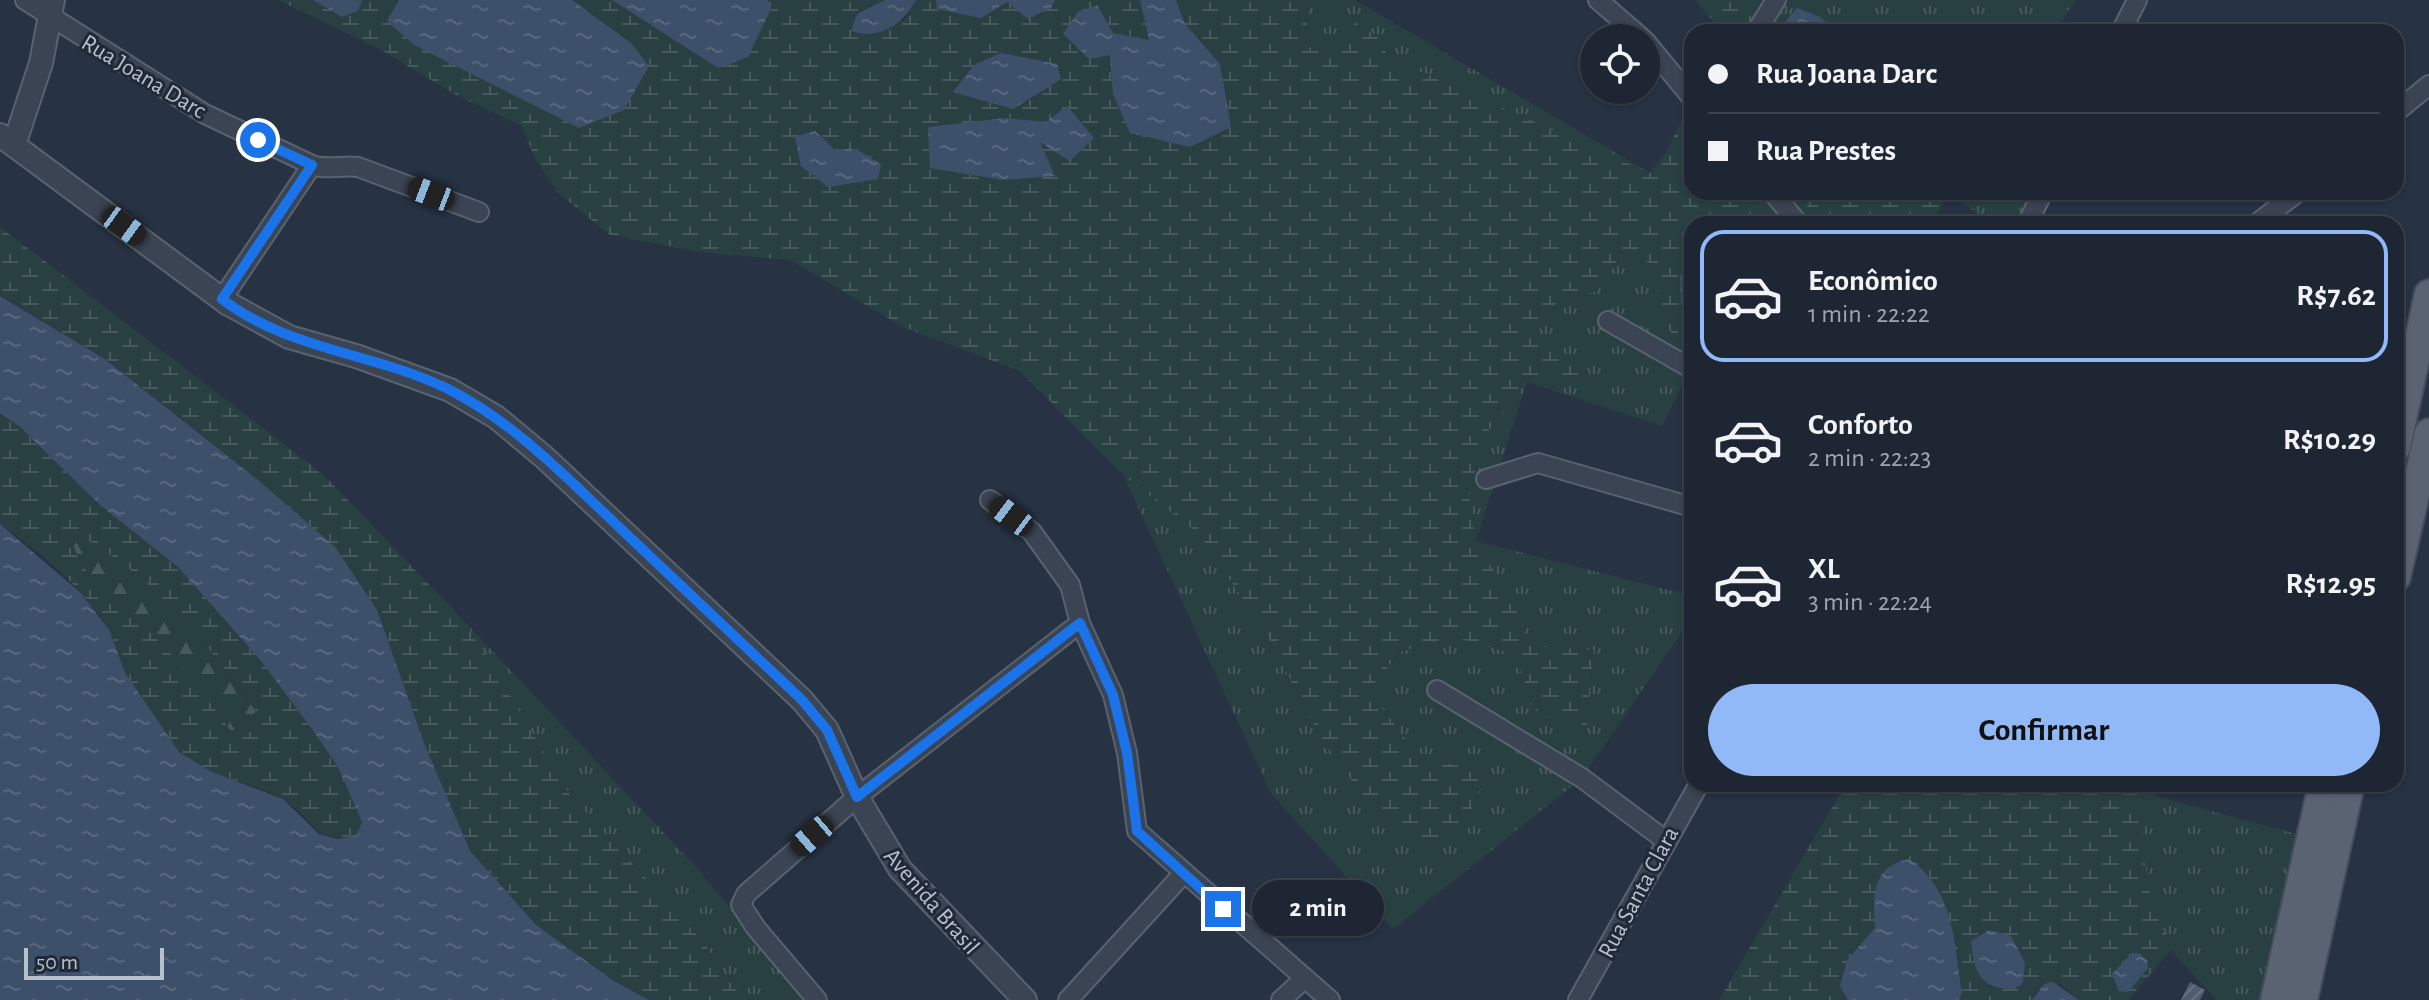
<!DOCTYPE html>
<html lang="pt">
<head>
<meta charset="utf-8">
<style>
  body { margin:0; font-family:"Alegreya Sans",sans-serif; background:#2a323e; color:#f1f3f6; height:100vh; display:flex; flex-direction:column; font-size:30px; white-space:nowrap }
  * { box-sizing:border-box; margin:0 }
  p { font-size:26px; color:#a0a5ac }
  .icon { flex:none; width:44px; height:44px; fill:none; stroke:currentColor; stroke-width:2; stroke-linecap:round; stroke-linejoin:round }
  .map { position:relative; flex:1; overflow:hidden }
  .panel { position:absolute; left:1684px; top:216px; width:720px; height:576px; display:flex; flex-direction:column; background:#1d2632; border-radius:24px; box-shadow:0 2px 6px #0004,0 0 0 2px #3b434d }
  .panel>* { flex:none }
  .top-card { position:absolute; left:1684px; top:24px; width:720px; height:176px; border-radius:24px; box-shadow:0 2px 6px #0004,0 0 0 2px #3b434d; display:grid; align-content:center; height:176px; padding:0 24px; background:#1d2632 }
  .controls { position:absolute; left:1580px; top:24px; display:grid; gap:16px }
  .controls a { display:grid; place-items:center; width:80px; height:80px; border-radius:50%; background:#1d2632; box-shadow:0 2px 6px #0004,0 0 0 2px #3b434d; font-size:40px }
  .scale { position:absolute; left:24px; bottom:20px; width:140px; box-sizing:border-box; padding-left:8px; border:4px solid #b8c0cc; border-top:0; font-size:22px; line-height:28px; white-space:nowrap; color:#b8c0cc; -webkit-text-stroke:6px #202937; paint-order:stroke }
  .end { position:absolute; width:36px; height:36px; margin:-18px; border:10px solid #1a73e8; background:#fff; box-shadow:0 0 0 4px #fff }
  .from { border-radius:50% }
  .bubble { position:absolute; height:56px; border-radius:28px; background:#1d2632; box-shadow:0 2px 6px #0004,0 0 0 2px #3b434d; font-size:26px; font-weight:600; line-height:56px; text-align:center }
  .car { position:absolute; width:24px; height:48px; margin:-24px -12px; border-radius:10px; box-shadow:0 0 6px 2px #0007; background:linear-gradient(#222 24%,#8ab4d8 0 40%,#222 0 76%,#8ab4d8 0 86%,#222 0) }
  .top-card b { display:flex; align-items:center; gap:28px; height:76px; font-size:30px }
  .top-card b+b { border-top:2px solid #3b434d }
  .top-card i { width:20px; height:20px; background:#f1f3f6 }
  ul { padding:14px 0 0; list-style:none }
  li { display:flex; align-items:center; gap:24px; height:132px; margin:0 16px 12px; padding:0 8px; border:4px solid transparent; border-radius:24px }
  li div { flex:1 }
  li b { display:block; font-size:30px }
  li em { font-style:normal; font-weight:600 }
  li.current { border-color:#91b9f8 }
  li>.icon { width:72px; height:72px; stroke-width:1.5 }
  .action { display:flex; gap:16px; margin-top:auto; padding:16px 24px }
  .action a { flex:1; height:92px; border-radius:48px; background:#91b9f8; color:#111; font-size:32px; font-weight:600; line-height:92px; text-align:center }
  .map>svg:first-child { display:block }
</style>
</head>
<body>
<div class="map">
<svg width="2429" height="1000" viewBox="0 0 2429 1000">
  <defs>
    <pattern id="grass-tufts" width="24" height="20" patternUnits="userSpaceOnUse" patternTransform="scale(2)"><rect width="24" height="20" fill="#294043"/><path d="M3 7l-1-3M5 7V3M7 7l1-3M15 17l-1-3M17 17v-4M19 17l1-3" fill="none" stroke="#465a5d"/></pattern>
    <pattern id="forest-firs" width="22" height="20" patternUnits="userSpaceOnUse" patternTransform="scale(2)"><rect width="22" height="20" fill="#294043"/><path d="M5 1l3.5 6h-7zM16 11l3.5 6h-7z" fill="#465a5d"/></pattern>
    <pattern id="wetland-marsh" width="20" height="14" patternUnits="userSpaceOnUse" patternTransform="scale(2)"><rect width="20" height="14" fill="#294043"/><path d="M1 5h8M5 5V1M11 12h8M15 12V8" fill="none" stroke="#465a5d"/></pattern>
    <pattern id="water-ripples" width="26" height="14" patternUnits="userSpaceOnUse" patternTransform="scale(2)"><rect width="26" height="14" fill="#3c506a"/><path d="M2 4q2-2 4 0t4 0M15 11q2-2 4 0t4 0" fill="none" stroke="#56677e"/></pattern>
    <pattern id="building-hatch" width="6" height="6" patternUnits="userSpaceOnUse" patternTransform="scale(2)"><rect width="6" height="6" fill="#505b6d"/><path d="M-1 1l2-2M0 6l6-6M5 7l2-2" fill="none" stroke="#677181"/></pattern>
  </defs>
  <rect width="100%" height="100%" fill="#273242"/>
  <g fill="url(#grass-tufts)">
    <path d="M1309,0H1355L1650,173L1422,72L1396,78L1380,38L1355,22L1335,50L1306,47Z"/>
    <path d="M1767,0H2075L2055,32H1838L1820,17L1787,18L1776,32H1744L1759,21Z"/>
    <path d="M1742,192H1802L1806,205L1823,224H1770Z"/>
    <path d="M1948,192H2028L2032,195L2016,224H1993Z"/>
    <path d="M1624,251L1655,266L1660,320L1692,356V366L1662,426L1527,382L1476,541L1692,596V617L1582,778L1393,929L1271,793L1123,475L1199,534L1265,632L1321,737L1375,814L1431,846L1470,813L1488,770L1420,759L1368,690L1402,651L1461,639L1518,655L1531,708L1586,733L1594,651L1529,646L1520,617L1476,541L1469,496L1484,436L1527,382L1589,373L1537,333L1559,299L1597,291Z"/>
    <path d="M465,622L694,865L809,1000H747L735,989L702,941L570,795Z"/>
    <path d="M2137,784H2159L2156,796L2300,835L2262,1000H2217L2171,950L2148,888Z"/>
  </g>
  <path fill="url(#forest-firs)" d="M84,538C157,580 206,643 255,710L254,733L230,730C207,698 184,667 157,639C128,610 84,584 73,544Z"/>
  <g fill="url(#wetland-marsh)" fill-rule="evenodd">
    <path d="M278,0H313L342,17L358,11L362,0H399L387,22L631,43L572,0H612L718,68L771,10L768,0H885L857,14L904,21L916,0H936L937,9L1007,2L1052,7L1055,0H1140L1149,40L1113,33V94L1220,64L1185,24L1176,0H1309L1306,47L1335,50L1355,22L1380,38L1396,78L1422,72L1650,173L1666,153L1683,117L1692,129V192H1742L1770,224H1692V259L1680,276L1681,305L1692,311V356L1660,320L1655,266L1624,251L1597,291L1559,299L1538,332L1590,373L1527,382L1484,436L1469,497L1476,541L1520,617L1529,646L1594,650L1586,733L1531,708L1518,655L1461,639L1401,651L1369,690L1420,759L1488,770L1470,813L1431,846L1375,814L1321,737L1265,632L1199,534L1123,475L1020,371L903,327L790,260L700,252L610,235L558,193L535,159L522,126L456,95L378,48ZM1005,118L1046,122L1039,140ZM834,149H856L828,187Z"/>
    <path d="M1695,0H1767C1757,25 1749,32 1722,32Z"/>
    <path d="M1802,192H1948L1950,194L1930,224H1823L1806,205Z"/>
    <path d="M0,227L323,474L465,622L570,795L702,941L735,989L747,1000H649L614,981L536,925L470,851L424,743L377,610L259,481L106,359L0,295Z"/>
    <path d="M0,413L20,427L100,505L178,567L261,661L312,729L338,767L362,822L356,836C313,843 316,822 286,801C253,779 205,780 177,749C161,732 137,695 125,674C118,660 116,643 108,629C84,588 39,551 0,524ZM84,538C157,580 206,643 255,709L254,733L230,730C207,698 184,667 157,639C128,610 84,584 73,544Z"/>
    <path d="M1846,784H2137L2148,888L2171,950L2128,1000H2079L2060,984L2037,991L2032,1000H1959L1962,992L1879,877L1874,907L1875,928L1847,960L1840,986L1848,1000H1719Z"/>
  </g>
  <g fill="url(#water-ripples)">
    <path d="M313,0H362L358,11L342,17Z"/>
    <path d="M399,0H572L631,43L649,66L624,110L579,128L414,45L387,21Z"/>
    <path d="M612,0H768L771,9L748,57L718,68Z"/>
    <path d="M885,0H916C902,25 880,40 851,31L857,14Z"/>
    <path d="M936,0H1055L1052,7L1028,19L1007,2L981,18L937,9Z"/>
    <path d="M1140,0H1176L1185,24L1220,64L1231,127L1190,147L1130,133L1113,94L1110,55L1089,59L1063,34L1078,12L1097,5L1113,33L1149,40Z"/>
    <path d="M1797,8L1820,17L1838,32H1776Z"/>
    <path d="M1001,53L1057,64L1061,79L1013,109L953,92L974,65Z"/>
    <path d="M1067,106L1094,138L1070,161L1040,142L1055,176L1003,180L930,168L928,127L1005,118L1046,122Z"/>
    <path d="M815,131L834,149H856L881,164L878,179L828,187L801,166L795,137Z"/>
    <path d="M1692,259V311L1681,305L1680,276Z"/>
    <path d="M0,296L105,359L259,481L335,547L377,610L424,743L470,851L536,925L614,981L649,1000H0V524L81,593L109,630L125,673L179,752L210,771L283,799L319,834L338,839L356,836L362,822L338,767L312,729L261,661L178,567L100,505L20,427L0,413Z"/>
    <path d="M1910,859C1955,893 1953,939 1962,992L1959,1000H1848L1840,986L1847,960L1875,928C1873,895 1871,866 1910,859Z"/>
    <path d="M1989,930L2011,936L2025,963L2023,983L2014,989C1979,989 1974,971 1971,941Z"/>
    <path d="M2132,953H2139L2147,960L2148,968L2128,992L2119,991L2112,974Z"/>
    <path d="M2053,982L2079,1000H2032L2044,984Z"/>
  </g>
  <path fill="url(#building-hatch)" d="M2190,982L2205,990L2200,1000H2181Z"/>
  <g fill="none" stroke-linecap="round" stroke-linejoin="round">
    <defs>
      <g id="minor">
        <path d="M25,0L205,114L312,165C323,170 344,165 358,167L479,212"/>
        <path d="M1598,0L1642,38"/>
        <path d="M1756,32L1776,0"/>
        <path d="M2121,32L2137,0"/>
        <path d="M1646,42L1692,98"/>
        <path d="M2396,112L2429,85"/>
        <path d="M1772,192L1799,224"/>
        <path d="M2027,224L2043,192"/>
        <path d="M2256,224L2298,192"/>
        <path d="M222,299L312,165"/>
        <path d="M1608,321L1692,369"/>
        <path d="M1486,479L1538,463L1692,507"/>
        <path d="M990,500L1032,532L1070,585L1080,623L1113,695L1127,753L1137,831L1330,1000"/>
        <path d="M1437,690L1582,778L1665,840"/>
        <path d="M817,1000L756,928L741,905L746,894L857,797L1080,623"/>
        <path d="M1068,1000L1183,874"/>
        <path d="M1281,1000L1303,980"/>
        <path d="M1578,1000L1699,784"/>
      </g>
      <g id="tertiary">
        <path d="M0,135L227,303L289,337L356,356L450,390L496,417L544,457L802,700L827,730L857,797L900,869L1025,1000"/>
        <path d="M14,145L41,63L53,0"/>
      </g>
      <g id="primary">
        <path d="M2396,447L2429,294"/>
        <path d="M2396,577L2429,433"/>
        <path d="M2275,1000L2323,784"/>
        <path d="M2303,1000L2350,784"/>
      </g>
    </defs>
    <use href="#minor" stroke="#59626f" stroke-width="22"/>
    <use href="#tertiary" stroke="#59626f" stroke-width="26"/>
    <use href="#primary" stroke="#454d5b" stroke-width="32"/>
    <use href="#minor" stroke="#3b4452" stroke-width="18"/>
    <use href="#tertiary" stroke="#3b4452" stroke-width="22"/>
    <use href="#primary" stroke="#596372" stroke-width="28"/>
  </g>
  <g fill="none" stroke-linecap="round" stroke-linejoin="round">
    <path stroke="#1a73e8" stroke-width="10" d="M258,140L312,165L222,299C289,351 378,353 452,391C517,425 568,479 621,529C681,586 742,643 802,700L827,730L857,797L1080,623L1113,695L1127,753L1137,831L1223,909"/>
  </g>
  <g text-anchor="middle" stroke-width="6" stroke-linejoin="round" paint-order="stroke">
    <g font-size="24" fill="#b8c0cc" stroke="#202937">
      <text transform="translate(144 76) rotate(31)" y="8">Rua Joana Darc</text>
      <text transform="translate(1638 892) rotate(-62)" y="8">Rua Santa Clara</text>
      <text transform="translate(932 901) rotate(49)" y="8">Avenida Brasil</text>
    </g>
  </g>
</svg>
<div class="controls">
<a><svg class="icon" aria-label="locate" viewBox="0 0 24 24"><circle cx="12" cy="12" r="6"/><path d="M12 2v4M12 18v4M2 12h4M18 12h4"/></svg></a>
</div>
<div class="scale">50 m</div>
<i class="end from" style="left:258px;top:140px"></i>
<i class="end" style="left:1223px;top:909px"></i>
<div class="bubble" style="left:1252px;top:880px;width:132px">2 min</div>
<i class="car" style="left:431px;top:194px;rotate:291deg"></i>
<i class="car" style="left:124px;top:226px;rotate:126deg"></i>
<i class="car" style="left:1011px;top:516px;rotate:307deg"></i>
<i class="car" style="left:812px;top:836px;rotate:229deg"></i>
<div class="top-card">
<b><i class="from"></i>Rua Joana Darc</b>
<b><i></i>Rua Prestes</b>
</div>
<section class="panel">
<ul>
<li class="current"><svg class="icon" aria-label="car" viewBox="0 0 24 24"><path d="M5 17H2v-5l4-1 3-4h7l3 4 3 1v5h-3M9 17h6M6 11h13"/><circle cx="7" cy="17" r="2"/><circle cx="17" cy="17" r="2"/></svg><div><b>Econômico</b><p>1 min · 22:22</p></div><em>R$7.62</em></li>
<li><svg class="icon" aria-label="car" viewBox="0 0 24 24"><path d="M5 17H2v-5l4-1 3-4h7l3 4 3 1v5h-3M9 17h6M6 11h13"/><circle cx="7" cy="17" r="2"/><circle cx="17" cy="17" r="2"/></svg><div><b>Conforto</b><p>2 min · 22:23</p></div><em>R$10.29</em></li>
<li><svg class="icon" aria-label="car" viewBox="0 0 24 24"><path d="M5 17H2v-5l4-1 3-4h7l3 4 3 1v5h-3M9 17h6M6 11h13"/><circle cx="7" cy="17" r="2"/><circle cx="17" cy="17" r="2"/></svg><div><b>XL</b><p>3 min · 22:24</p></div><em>R$12.95</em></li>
</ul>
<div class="action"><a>Confirmar</a></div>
</section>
</div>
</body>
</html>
